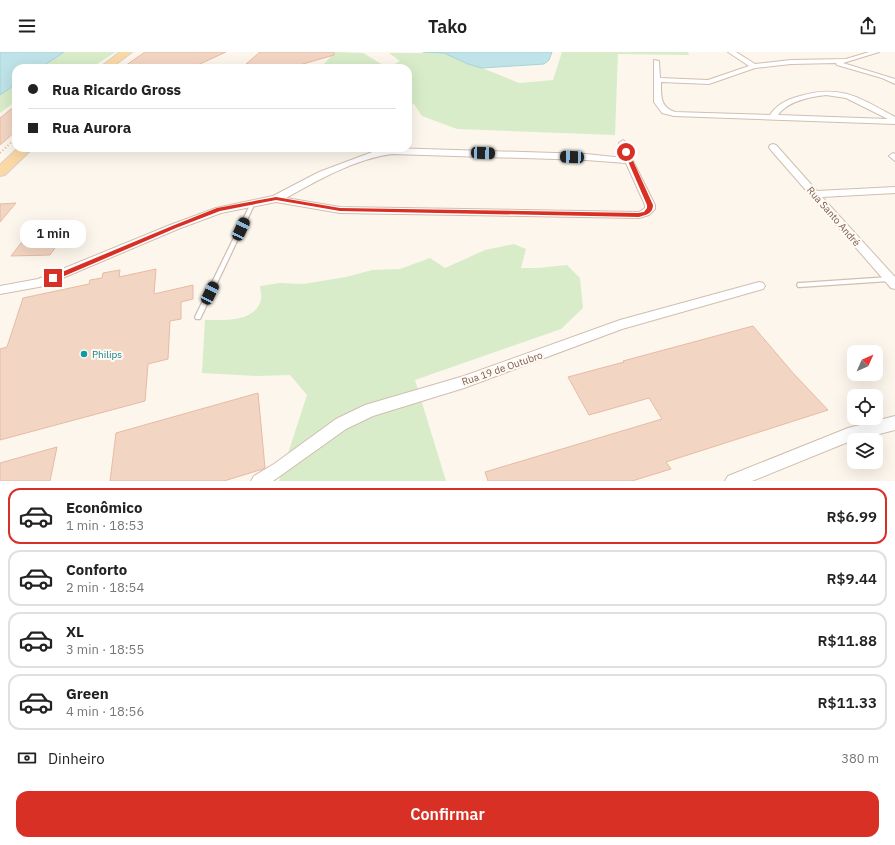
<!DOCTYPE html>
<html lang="pt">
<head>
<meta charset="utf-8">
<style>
  body { margin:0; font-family:"IBM Plex Sans",sans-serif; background:#f6f6f6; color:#222; height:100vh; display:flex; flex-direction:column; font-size:15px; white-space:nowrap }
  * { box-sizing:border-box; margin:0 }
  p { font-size:13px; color:#767676 }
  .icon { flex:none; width:22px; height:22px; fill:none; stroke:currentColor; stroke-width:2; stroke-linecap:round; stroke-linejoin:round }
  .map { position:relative; height:429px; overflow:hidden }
  .panel { display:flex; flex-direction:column; background:#fff; flex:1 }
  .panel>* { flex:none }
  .banner { position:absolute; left:12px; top:12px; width:400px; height:88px; border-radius:12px; box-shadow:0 4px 16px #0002; display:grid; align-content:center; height:88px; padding:0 16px; background:#fff }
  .needle { width:26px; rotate:45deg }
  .fabs { position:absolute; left:847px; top:293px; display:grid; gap:8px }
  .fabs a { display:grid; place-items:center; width:36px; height:36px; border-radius:8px; background:#fff; box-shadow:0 4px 16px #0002; font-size:20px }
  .end { position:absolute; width:18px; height:18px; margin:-9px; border:5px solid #d93025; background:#fff; box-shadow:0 0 0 2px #fff }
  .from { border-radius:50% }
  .bubble { position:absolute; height:28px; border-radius:12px; background:#fff; box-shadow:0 4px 16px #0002; font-size:13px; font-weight:600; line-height:28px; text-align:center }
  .car { position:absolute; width:12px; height:24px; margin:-12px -6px; border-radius:5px; box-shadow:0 0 3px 1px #0007; background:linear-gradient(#222 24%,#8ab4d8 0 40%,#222 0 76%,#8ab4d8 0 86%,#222 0) }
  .banner b { display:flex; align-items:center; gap:14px; height:38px; font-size:15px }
  .banner b+b { border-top:1px solid #e0e0e0 }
  .banner i { width:10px; height:10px; background:#222 }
  ul { padding:7px 0 0; list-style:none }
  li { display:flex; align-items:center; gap:12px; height:56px; margin:0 8px 6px; padding:0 8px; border:2px solid #e0e0e0; border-radius:12px }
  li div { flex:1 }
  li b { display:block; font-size:15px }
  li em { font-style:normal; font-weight:600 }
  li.selected { border-color:#d93025 }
  li>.icon { width:36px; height:36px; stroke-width:1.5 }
  .pay { display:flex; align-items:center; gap:10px; height:44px; padding:0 16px; font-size:15px }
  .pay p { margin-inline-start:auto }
  .primary-button { display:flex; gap:8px; margin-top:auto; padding:8px 16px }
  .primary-button a { flex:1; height:46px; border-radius:12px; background:#d93025; color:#fff; font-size:16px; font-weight:600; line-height:46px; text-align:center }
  header { display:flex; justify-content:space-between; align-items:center; height:52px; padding:0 16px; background:#fff; font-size:18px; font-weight:600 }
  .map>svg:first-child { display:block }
</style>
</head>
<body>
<header><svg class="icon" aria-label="menu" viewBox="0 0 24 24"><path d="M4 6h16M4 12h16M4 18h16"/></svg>Tako<svg class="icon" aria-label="share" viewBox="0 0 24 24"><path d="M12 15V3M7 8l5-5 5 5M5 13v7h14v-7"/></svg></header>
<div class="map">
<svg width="895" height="429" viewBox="0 0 895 429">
  <rect width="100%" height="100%" fill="#fdf6ec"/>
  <g fill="#d8ecc9">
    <path d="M64,0H116L94,14L65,13L60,16H40Z"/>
    <path d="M335,0L363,1L388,16L400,9L389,1H444L468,12L482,16L519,31L553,28L562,0H688L689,3L618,2L615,83L457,77L422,64L414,52L408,53V16H315L324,12Z"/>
    <path d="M16,32V51L12,52L0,61V43Z"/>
    <path d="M514,192L526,197L521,216H538L567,213L580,226L583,256L561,277L415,328L446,429H279L307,343L290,323L257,324L202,321L205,268C223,268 256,271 261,247C262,244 260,238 260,234L280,231L303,232L346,225L372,218L400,217L430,206L445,216L485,198Z"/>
  </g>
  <g fill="#bfe3e8" stroke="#a5d3da">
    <path d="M0,0H64L40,16H16V32L0,43Z"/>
    <path d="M423,0H552L549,8L544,12L482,16L468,12L444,1Z"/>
  </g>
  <g fill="#f3d5c3" stroke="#e6bba3">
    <path d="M145,0H226L191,16H122Z"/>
    <path d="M260,0H334V3L289,16L246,12Z"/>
    <path d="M16,53V79L0,93V66Z"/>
    <path d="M16,151L0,170V152Z"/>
    <path d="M69,176L50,203L11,204L32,177Z"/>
    <path d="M156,217L154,242L193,233V247L181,250V267L170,269L168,307L148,312L145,349L0,388V297L7,295L23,246L89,232L90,228L102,226L103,221L120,218L119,225Z"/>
    <path d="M753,274L793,321L828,358L666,410L671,417L632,429H488L485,420L662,367L649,346L589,363L568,325L624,310L623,309Z"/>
    <path d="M258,341L265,416L263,417L224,429H110L116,381Z"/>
    <path d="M57,395L50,429H0V411Z"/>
  </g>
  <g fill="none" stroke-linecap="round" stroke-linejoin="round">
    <defs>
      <g id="service">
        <path d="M253,149L255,151L201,265L200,267H196L195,265L251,151Z"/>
        <path d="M889,225L891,226L892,227L891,228L889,229L800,235H798L797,233L798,231H800Z"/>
      </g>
      <g id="minor">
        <path d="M728,0H736L755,12L791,8L846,7L869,0H879L843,11L895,27V32L882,26L837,13L836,11L791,12L755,16L709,32L661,30C661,44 660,55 675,60L770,63C777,52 788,47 800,44C841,32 860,46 895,65V72L674,64L662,61L654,50V8L659,9L660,26L708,28L749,14ZM826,43L846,46L888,67L778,63C788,49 809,45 826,43Z"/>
        <path d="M623,88L627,91L633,109L655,153V157L649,163L639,166L340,161L276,150L221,161L178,177L44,234L0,242V234L38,227L170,173L216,156L273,144L319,120L375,99L392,96L586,102L624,106L619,91ZM392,102L586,108L626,111L645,153V156L639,160L340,155L286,146C318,128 355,107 392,102Z"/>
        <path d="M773,92L776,93L817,139L895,135V141L822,145L895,225V237L891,236L770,97L769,95L770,93Z"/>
        <path d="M893,101L895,102V109L889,104Z"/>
        <path d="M759,230L763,231L765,234L763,237L622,277L464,336L373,364L346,377L273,429H251L254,424L274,412L336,367L365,353L464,324L620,268Z"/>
        <path d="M895,364V378L848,390L752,429H725L728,424L848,376Z"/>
      </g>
      <g id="primary">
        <path d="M120,0H132L111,16H99Z"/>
        <path d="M18,96H33L5,123L0,124V113Z"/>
      </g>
    </defs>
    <use href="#service" stroke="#d1beb0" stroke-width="2.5"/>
    <use href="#minor" stroke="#d1beb0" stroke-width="2"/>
    <use href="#primary" stroke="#dad1cd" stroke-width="2"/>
    <path stroke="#d9b8a5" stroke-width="2" stroke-dasharray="1 2.5" stroke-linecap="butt" d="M0,101L16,86"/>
    <use href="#service" fill="#fff" fill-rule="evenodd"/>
    <use href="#minor" fill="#fff" fill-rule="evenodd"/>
    <use href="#primary" fill="#fbd9a5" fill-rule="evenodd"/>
  </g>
  <path fill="#d93025" d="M626,98L629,100L653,153C653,162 645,163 639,165L340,159L276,148L220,159L176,176L55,228L53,229L49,226L50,225L172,174L217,156L276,145L340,156L638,161L644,160L647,156V153L624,100Z"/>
  <circle fill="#0f9aa8" stroke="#fffaf3" stroke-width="1.5" cx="84" cy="302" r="4"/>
  <g text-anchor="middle" stroke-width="4" stroke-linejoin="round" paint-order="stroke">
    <g font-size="10" fill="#7a5c4d" stroke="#fffaf3">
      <text transform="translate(834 164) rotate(49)" y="4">Rua Santo André</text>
      <text transform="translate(502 316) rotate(-19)" y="4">Rua 19 de Outubro</text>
    </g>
    <g font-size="10" fill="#0d838f" stroke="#fffaf3" text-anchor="start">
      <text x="92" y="306">Philips</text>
    </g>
  </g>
</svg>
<div class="fabs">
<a><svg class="needle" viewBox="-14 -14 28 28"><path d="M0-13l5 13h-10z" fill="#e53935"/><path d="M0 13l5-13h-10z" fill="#767676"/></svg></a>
<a><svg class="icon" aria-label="locate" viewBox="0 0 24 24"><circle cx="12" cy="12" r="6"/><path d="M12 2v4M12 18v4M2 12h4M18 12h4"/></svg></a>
<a><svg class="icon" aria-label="layers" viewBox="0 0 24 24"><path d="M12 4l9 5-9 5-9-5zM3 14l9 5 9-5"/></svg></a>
</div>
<i class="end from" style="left:626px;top:100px"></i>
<i class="end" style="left:53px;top:226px"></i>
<div class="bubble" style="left:20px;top:168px;width:66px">1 min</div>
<i class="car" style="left:483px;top:101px;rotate:92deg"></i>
<i class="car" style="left:572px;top:105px;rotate:272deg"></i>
<i class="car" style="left:241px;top:177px;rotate:25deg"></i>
<i class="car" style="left:210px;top:241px;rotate:26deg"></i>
<div class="banner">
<b><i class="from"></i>Rua Ricardo Gross</b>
<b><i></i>Rua Aurora</b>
</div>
</div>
<section class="panel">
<ul>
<li class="selected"><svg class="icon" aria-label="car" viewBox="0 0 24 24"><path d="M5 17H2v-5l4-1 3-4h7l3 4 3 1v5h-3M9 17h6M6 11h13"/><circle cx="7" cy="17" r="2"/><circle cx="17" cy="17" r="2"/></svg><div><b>Econômico</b><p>1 min · 18:53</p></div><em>R$6.99</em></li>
<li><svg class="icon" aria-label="car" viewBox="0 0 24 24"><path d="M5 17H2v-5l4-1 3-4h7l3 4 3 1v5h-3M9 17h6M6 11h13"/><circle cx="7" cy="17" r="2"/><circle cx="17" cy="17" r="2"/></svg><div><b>Conforto</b><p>2 min · 18:54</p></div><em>R$9.44</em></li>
<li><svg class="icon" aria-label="car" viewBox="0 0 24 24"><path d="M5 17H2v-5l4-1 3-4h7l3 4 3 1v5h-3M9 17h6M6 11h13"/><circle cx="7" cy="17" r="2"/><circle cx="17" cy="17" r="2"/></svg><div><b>XL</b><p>3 min · 18:55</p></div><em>R$11.88</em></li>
<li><svg class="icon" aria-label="car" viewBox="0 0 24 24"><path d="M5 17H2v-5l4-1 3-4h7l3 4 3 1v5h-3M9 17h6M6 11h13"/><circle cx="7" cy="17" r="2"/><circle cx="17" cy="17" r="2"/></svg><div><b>Green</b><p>4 min · 18:56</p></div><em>R$11.33</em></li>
</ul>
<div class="pay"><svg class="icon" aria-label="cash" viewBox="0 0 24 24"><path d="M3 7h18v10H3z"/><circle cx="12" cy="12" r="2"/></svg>Dinheiro<p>380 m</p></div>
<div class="primary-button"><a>Confirmar</a></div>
</section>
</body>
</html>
